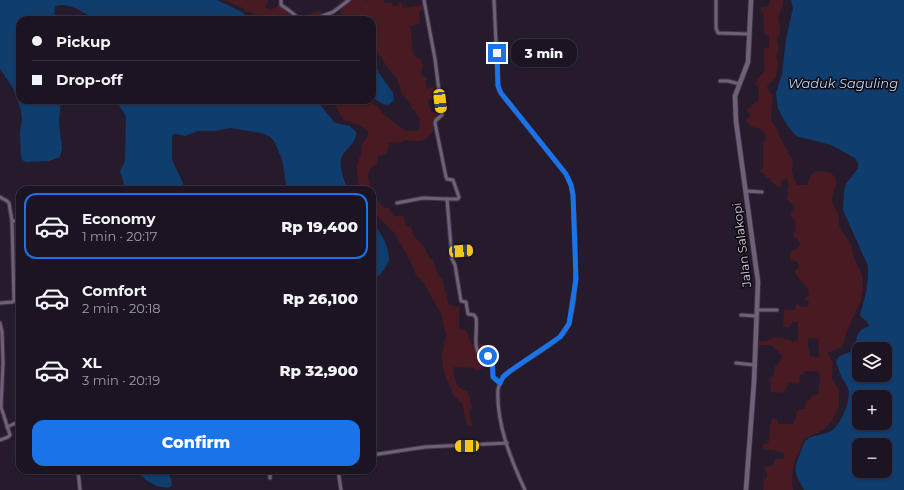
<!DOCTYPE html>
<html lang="en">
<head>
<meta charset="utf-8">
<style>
  body { margin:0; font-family:Montserrat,sans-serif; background:#251d2a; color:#f1f3f6; height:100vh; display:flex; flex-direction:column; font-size:15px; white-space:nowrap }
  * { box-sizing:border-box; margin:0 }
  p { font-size:13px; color:#a09ea5 }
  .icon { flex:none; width:22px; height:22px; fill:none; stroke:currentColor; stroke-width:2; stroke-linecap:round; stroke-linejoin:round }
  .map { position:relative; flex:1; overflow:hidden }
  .sheet { position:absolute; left:16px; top:186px; width:360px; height:288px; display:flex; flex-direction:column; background:#1c1422; border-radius:12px; box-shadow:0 1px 3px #0004,0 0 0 1px #3a3340 }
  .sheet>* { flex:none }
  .hud { position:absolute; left:16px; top:16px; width:360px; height:88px; border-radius:12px; box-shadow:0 1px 3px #0004,0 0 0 1px #3a3340; display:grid; align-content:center; height:88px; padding:0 16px; background:#1c1422 }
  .tools { position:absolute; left:852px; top:342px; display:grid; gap:8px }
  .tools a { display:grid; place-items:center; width:40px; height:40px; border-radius:8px; background:#1c1422; box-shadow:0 1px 3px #0004,0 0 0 1px #3a3340; font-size:20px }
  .end { position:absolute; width:18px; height:18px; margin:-9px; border:5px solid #1a73e8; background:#fff; box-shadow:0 0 0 2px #fff }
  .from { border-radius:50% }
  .bubble { position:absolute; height:28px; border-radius:12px; background:#1c1422; box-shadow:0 1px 3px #0004,0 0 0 1px #3a3340; font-size:13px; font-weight:800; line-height:28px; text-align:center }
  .car { position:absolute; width:12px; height:24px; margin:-12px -6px; border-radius:5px; box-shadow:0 0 3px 1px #0007; background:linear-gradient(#f5c518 24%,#345 0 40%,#f5c518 0 76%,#345 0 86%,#f5c518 0) }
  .hud b { display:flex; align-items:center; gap:14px; height:38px; font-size:15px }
  .hud b+b { border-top:1px solid #3a3340 }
  .hud i { width:10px; height:10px; background:#f1f3f6 }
  ul { padding:7px 0 0; list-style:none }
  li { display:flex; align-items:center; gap:12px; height:66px; margin:0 8px 6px; padding:0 8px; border:2px solid transparent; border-radius:12px }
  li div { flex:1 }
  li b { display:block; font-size:15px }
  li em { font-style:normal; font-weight:800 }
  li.current { border-color:#1a73e8 }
  li>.icon { width:36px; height:36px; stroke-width:1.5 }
  .primary-button { display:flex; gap:8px; margin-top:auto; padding:8px 16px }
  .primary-button a { flex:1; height:46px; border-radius:12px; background:#1a73e8; color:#fff; font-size:16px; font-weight:800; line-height:46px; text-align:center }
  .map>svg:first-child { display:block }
</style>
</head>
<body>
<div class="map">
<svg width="904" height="490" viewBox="0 0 904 490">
  <rect width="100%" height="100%" fill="#261b2d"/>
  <g fill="#481a22" fill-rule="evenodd">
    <path d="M223,0H269L266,5V8L271,10L277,6H286V12L298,20H263L250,12H246L241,7Z"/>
    <path d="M341,0H364L366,1L368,0H384V3L392,2L393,6H398L399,1L401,2L403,8L422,5L424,10L419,11L420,24L410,26C412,36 411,45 414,56C420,58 422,61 423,67L421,70L422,76L428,78L425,82L427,89L434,87L436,96L430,99L428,101L431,112L438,113L433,121L434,130C424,143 419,142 404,140L402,142L389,143L388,150L385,155L378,156L377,164L369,170L368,177L371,190H359L357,172V164L361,154L362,144L368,135V131C364,126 349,121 343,120L336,107L329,100H366L378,107L383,114L406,131L418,130L419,128L420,121L416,112L412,109L409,102L401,93L400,86L396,77L390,71L376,50L372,48V20H306L308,15L319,11L330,19L341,16V10L342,9Z"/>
    <path d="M770,0H783C784,7 780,11 778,18C780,26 782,31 777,38L779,49L776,55L778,63L776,77L767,86L769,92L773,95L771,118L773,124L778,130L779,135L793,161L792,172L797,185H807L811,175L817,171C822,171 830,171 834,176C840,186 829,194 833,204C835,208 837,212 838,215C840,219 838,224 840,227C842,233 847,237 850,243C853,247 852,252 854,257C857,266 863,273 863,283C863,305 853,314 846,334C844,339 844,344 842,348L836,349L828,353L833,364L832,378L839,390V406L832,421L823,430L803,440L800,451L795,460L793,468L792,481L793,490H763L764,480L767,478V473L763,467L771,466L773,465L775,458L783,459L784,458V454L777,451L763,449V444H768C770,439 769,427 772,419H777L778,424H793L795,420L797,411L800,409H805L806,400L808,401L812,396L818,394L820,378L819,373L815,371H805L803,374L800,375L799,384L788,383L785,391L780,393L771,392L770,378L774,375L775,366C780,363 782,360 781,354L771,345H761L760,347L758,346L759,341C765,342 767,340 773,338C778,336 785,339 790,340L791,342L797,341L798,340V322H793L789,327H783L784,310H794L797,304L802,307H808L809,302L805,300L806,297L809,296L808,288C802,284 799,278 795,273V270L798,268V262L790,260L791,251L798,248L800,245L799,241L794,238L793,233L796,231L795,221L790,214L794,210V206L786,198L788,194L787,188L789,187L787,179L782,180L781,186L778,187L772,182L770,178H766L764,174L759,172L763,168V141L766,140L765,134L761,129C754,128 750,127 746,121L749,117L750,114L747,111V109L751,108L753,104L758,101L759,88L756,85C757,77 761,76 765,70L764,66V49L769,47V37L764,33L763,13L760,10L762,7H768ZM810,338L818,339L819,353L818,358L810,356L808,344V339Z"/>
    <path d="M372,193L374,201H378L384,208H389L394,216H404L406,226L411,227L415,238L423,245L429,257L433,260L437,273L442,279L449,305L456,307L460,306L459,314V328L466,330L472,345L481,343L484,346L483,350L480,354L482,369L474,370V368L454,367L453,373L457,386L468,392L472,408L469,410L472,427L467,425L462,403L452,394L450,385L446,378L443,368L442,353L446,335L441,314L423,282L416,275L411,263L394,232L376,215L372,213Z"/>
  </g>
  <g fill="#0f3d6e" fill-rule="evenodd">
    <path d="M0,0H217L242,12L251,20H96C86,14 67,0 55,7L54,20H20V100H61L59,123L62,148L60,157L49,161L26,162L22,160L21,156L20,133L22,119L21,110L13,88L0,69Z"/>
    <path d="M791,0H904V490H804C794,471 793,471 801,451C803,446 804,441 809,438C815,435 821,435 827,433C840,429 849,405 849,392C848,385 842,380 840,373C838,369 838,365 836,362L839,356L853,351L858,334L862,329L869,326C868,319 862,320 860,315L866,293L868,277V266L843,210L844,191L846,184L858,168V163L855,158L831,145L796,136L787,125L778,109L776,93L782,74L786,39L793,8ZM859,349H885V375H859ZM859,397H885V423H859ZM859,445H885V471H859Z"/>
    <path d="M372,57L379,73L393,93L394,100L388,105L383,104L372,97Z"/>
    <path d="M116,100H316L335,123L350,126L356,132C357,144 344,149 341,159C339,168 345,181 347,190H287L282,159L274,141L269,136L262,133L230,128L214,131H198L185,136L175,134L172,135V160L183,183V190H126L120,171L125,161L126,117C124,110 118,107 116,100Z"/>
    <path d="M372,222C380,231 389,246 389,259C388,266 379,277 372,280Z"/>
    <path d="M135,470H168L172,483L171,487C155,490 145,479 135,470Z"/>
  </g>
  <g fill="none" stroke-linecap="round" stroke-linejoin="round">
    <defs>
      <g id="street">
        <path d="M281,0V5C286,8 297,16 300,20"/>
        <path d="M424,0L435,59L442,115L436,120L435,123L446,177L447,179L453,180L459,197L458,199H447L452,259L455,265L461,301L466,302L468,314L474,315L476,318C478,330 472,348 481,356H492L493,377L500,383"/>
        <path d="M494,0L498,86L500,92L566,174L571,185L573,195C574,225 583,317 561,336C543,352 521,362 503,377L500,383L498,389C496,423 511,460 525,490"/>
        <path d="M716,0V28L718,33L749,34"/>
        <path d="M312,20L333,12L349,0"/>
        <path d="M720,81H728L740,84"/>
        <path d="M746,191L762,192"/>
        <path d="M0,197L7,201L9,203L12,221L14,300L13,302L0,303"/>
        <path d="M397,203L423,198L447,199"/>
        <path d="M12,221H20"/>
        <path d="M451,252L470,250"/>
        <path d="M757,310H777"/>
        <path d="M741,315L756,316"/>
        <path d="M0,323L2,332L3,363L1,407L10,435L8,437L0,440"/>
        <path d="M736,363L755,365"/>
        <path d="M7,427L20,421"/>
        <path d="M372,455L425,447L507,443"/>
        <path d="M78,470L80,490"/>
        <path d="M338,470L341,490"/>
        <path d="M270,478V470"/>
      </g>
      <path id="secondary" d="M746,490L754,382L758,282L736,121L735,96L748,62L751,0"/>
    </defs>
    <use href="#street" stroke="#3f3645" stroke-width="5"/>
    <use href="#secondary" stroke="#3f3645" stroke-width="6"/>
    <use href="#street" stroke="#6e6077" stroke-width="3"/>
    <use href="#secondary" stroke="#6e6077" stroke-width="4.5"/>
  </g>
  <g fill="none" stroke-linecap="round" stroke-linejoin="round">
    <path stroke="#1a73e8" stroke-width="5" d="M488,356H492L493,377L500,383L503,377L510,371L560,337L569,324L576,279L573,195L571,185L566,174L501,93L498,86L497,53"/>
  </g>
  <g text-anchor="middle" stroke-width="3" stroke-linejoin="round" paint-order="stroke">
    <g font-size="12" fill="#d9d1de" stroke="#0d0810">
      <text transform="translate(742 245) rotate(-97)" y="4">Jalan Salakopi</text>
    </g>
    <g font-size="13" font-style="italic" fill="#bdd6f5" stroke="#0d0810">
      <text x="843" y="88">Waduk Saguling</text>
    </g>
  </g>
</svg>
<div class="tools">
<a><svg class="icon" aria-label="layers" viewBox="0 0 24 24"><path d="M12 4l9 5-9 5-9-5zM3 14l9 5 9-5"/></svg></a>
<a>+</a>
<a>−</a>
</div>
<i class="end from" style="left:488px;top:356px"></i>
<i class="end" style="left:497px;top:53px"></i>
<div class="bubble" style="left:511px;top:39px;width:66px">3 min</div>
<i class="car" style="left:440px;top:101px;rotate:173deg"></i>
<i class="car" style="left:461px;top:251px;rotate:86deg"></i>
<i class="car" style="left:467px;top:446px;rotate:269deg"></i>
<div class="hud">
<b><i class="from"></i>Pickup</b>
<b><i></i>Drop-off</b>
</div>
<section class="sheet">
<ul>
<li class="current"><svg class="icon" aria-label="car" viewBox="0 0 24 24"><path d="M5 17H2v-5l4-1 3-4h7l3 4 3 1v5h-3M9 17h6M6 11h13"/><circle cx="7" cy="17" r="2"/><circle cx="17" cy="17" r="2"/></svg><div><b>Economy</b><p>1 min · 20:17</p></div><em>Rp 19,400</em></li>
<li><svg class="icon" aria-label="car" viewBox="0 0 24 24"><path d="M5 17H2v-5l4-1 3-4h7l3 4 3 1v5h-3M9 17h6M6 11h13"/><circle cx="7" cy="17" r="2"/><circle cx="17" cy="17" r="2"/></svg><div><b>Comfort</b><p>2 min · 20:18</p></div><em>Rp 26,100</em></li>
<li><svg class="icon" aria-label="car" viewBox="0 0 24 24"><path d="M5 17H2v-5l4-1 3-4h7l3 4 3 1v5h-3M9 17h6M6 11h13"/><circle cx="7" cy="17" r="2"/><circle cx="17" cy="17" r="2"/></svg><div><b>XL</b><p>3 min · 20:19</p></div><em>Rp 32,900</em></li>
</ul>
<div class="primary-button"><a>Confirm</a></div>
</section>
</div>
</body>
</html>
